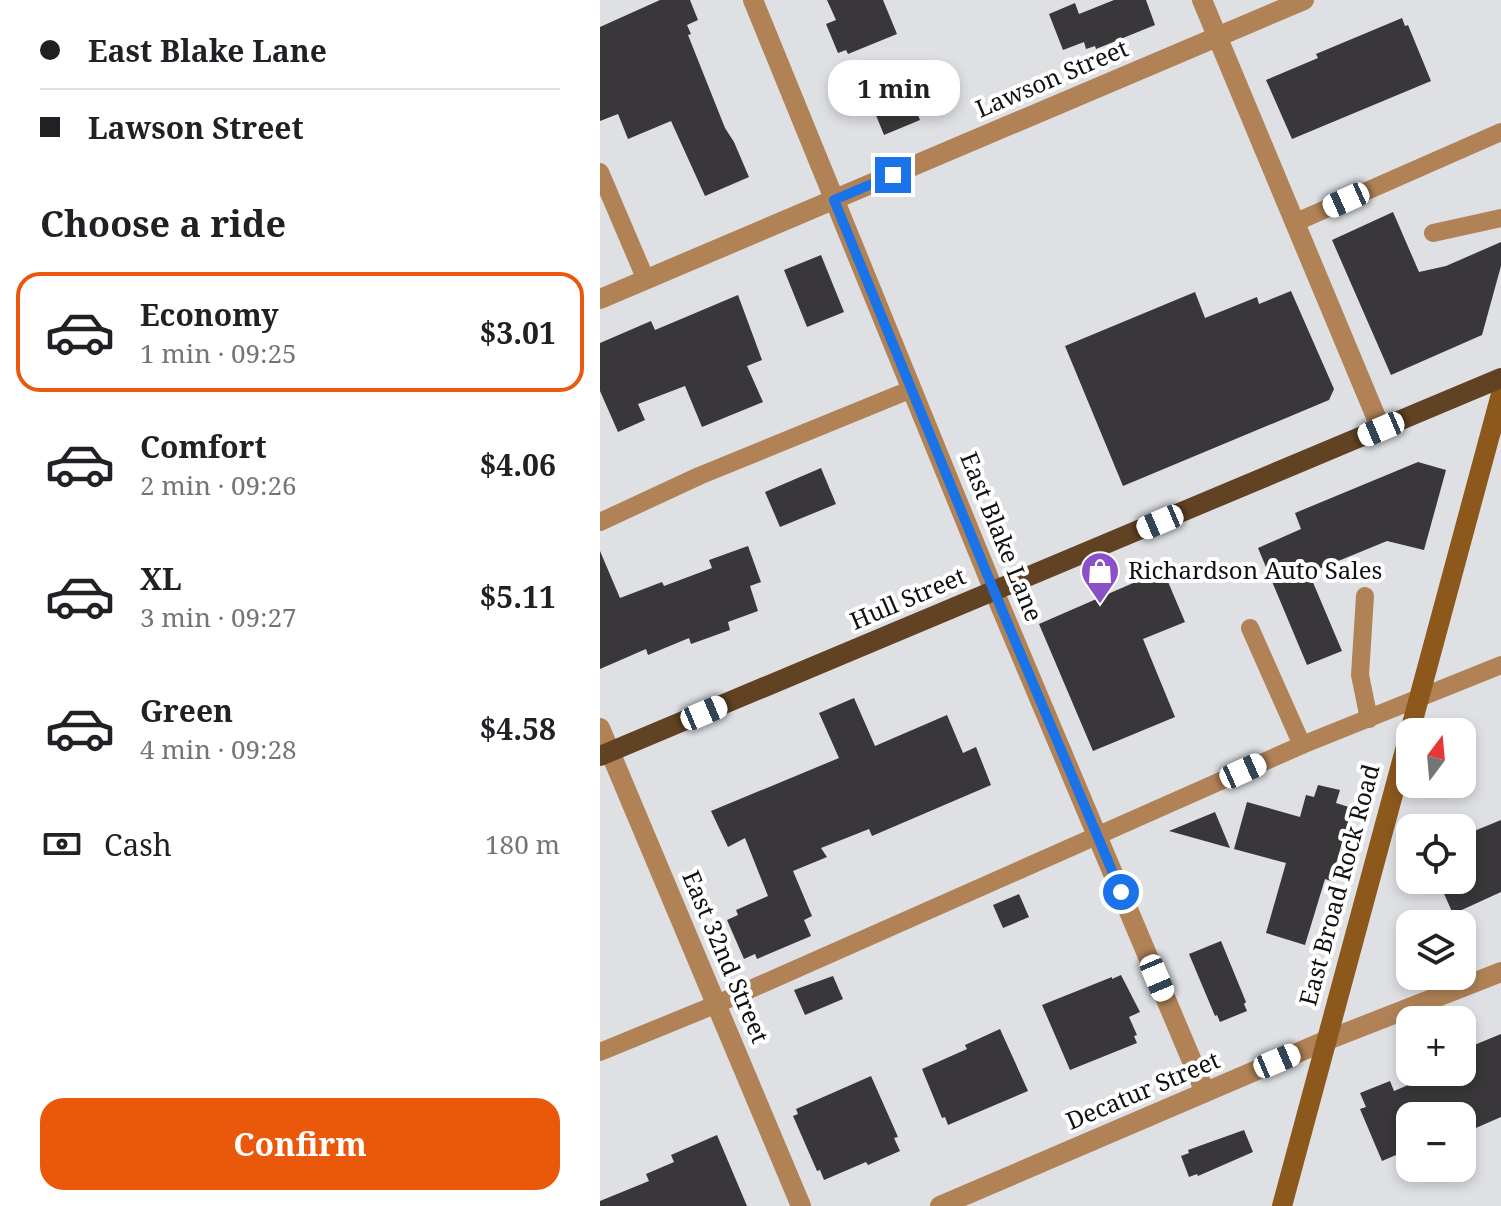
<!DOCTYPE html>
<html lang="en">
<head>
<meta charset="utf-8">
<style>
  body { margin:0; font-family:"Noto Serif",serif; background:#f6f6f6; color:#202124; height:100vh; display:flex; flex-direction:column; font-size:30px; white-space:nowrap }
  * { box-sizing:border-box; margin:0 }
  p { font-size:26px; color:#757577 }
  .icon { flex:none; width:44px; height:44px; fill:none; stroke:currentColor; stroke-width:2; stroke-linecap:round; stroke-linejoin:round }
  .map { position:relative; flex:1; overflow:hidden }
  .sheet { display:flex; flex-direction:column; background:#fff; width:600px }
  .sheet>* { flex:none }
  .hud { display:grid; align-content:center; height:176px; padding:0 40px; background:#fff }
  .needle { width:52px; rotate:16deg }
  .controls { position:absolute; left:796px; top:718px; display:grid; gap:16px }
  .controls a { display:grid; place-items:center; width:80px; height:80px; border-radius:16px; background:#fff; box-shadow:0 4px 12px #0003; font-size:40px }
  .end { position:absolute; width:36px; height:36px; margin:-18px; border:10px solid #1a73e8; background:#fff; box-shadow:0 0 0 4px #fff }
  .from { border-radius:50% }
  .bubble { position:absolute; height:56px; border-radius:24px; background:#fff; box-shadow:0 4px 12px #0003; font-size:26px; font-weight:700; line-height:56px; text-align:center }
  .car { position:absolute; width:24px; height:48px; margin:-24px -12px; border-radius:10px; box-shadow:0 0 6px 2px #0007; background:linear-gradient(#fff 24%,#345 0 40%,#fff 0 76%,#345 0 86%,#fff 0) }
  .hud b { display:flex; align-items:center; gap:28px; height:76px; font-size:30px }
  .hud b+b { border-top:2px solid #e0e0e0 }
  .hud i { width:20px; height:20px; background:#202124 }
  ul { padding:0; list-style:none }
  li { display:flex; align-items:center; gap:24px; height:120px; margin:0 16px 12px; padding:0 24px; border:4px solid transparent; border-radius:24px }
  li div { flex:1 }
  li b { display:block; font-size:30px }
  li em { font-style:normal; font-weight:700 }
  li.selected { border-color:#ea580c }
  li>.icon { width:72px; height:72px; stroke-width:1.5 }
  h2 { padding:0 40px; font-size:36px; line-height:96px }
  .pay { display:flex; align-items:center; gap:20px; height:88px; padding:0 40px; font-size:30px }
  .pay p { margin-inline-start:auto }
  .primary-button { display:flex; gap:16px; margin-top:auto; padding:16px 40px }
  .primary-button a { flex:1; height:92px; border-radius:24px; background:#ea580c; color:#fff; font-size:32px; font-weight:700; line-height:92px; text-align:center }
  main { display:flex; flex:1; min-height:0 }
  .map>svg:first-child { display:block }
</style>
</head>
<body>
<main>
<section class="sheet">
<div class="hud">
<b><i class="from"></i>East Blake Lane</b>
<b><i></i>Lawson Street</b>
</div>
<h2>Choose a ride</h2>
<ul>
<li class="selected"><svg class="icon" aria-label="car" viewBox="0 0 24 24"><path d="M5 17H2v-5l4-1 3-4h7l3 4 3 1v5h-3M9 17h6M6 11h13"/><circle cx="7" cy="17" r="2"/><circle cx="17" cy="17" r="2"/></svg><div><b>Economy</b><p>1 min · 09:25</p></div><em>$3.01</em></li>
<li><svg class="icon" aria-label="car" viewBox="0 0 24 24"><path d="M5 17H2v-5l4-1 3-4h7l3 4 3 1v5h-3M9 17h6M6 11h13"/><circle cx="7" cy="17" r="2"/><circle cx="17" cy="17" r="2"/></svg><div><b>Comfort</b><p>2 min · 09:26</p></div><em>$4.06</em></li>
<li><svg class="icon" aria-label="car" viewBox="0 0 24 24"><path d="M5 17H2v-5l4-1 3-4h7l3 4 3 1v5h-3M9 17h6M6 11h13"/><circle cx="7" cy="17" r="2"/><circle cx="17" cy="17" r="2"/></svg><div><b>XL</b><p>3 min · 09:27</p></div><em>$5.11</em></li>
<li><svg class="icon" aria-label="car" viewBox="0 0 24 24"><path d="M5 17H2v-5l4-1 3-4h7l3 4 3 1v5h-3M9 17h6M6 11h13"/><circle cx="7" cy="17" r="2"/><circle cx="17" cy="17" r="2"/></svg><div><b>Green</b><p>4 min · 09:28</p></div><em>$4.58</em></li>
</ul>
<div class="pay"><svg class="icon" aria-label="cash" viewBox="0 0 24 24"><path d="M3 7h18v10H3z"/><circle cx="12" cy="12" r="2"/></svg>Cash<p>180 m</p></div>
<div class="primary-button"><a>Confirm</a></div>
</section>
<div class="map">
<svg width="901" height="1206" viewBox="0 0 901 1206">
  <rect width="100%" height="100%" fill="#dee0e4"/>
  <g fill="#393739">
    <path d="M60,0H90L98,20L87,25L91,34L88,35L125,128L134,142L149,177L105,196L71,121L28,139L18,114L0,121V27Z"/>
    <path d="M227,0H283L297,34L248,54L246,50L238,53L226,24L236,20Z"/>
    <path d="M514,0H546L555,25L496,49L495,46L486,49L484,42L463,50L449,14L475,3L479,14Z"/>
    <path d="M802,18L805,26L808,25L831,81L692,139L666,80L718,58L716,54Z"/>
    <path d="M307,89L320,120L284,135L271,103Z"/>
    <path d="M793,212L819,272L846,266L901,242V266L882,335L791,375L732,240Z"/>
    <path d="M221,255L244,312L207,327L184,270Z"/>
    <path d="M691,291L734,389L729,400L523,486L465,346L595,292L605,318L657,297L659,304Z"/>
    <path d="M138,295L162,360L147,366L163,402L102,427L85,386L38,404L45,420L18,432L0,391V343L51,321L55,330Z"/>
    <path d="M818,462L846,470L824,550L787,541L709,573L742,651L707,665L658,548L701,529L695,513Z"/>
    <path d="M221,468L236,504L180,527L165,492Z"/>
    <path d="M148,546L161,582L150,586L158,611L128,622L130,630L91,644L89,638L48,655L46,649L0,669V551L20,598L62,582L64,586L112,568L109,560Z"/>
    <path d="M563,570L585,622L543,639L575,717L493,751L439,624Z"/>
    <path d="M254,698L275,746L347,715L363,753L376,747L391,785L272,836L269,829L221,848L227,857L193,871L212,916L204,920L211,936L157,959L155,954L144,959L127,920L138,915L136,910L168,896L145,838L128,847L111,811L239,758L219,713Z"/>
    <path d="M718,785L740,790L736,803L752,808L731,881L725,879L705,945L666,933L686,863L634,849L647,802L700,817L706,795L714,797Z"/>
    <path d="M615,812L630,848L569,831Z"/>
    <path d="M901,820V892L853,914L838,880H862V836Z"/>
    <path d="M419,894L429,917L403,928L393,905Z"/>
    <path d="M621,941L646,1002L644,1004L647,1011L620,1022L617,1015L615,1016L589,954Z"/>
    <path d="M521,975L540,1012L529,1017L537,1035L534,1036L537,1043L470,1070L442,1005L512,977V979Z"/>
    <path d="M233,976L243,999L205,1015L194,990Z"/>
    <path d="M400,1029L428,1091L348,1125L345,1117L342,1118L322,1069L367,1049L365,1045Z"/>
    <path d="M901,1034V1117L862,1134V1116H810V1149L782,1161L760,1109L766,1107L760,1093L790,1081L794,1091L839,1072H862V1050Z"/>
    <path d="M271,1076L298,1137L294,1138L300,1151L268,1165L266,1162L224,1180L220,1170L217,1171L193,1116L198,1114L196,1109Z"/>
    <path d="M644,1130L653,1152L598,1176L597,1174L589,1177L581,1156L589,1153L588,1150Z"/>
    <path d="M117,1135L147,1206H0V1201L49,1181L46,1174L74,1162L71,1155Z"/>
  </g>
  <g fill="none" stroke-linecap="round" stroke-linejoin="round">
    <g stroke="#b08256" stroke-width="18">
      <path d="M0,172L46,280"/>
      <path d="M694,223L901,132"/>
      <path d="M833,233L901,218"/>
      <path d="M0,522L99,476L312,389"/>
      <path d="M765,596L760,675L769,719"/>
      <path d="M650,628L702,745"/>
      <path d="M0,1052L117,1004L702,745L901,665"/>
    </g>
    <g stroke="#b08256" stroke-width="20">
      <path d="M153,0L394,591L605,1092"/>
      <path d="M602,0L781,429"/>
      <path d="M0,299L704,0"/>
      <path d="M0,728L201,1206"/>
      <path d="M340,1206L725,1041L901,972"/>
    </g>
    <path stroke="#8c581c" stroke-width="20" d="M682,1206L901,394"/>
    <path stroke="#614223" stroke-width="20" d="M0,756L901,378"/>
  </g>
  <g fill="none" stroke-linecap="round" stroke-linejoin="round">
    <path stroke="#1a73e8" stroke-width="10" d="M293,175L234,200L394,591L521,892"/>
  </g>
  <defs>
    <symbol id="shop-pin" viewBox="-11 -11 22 30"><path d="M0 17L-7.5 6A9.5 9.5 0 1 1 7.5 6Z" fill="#8a50c7" stroke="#fff"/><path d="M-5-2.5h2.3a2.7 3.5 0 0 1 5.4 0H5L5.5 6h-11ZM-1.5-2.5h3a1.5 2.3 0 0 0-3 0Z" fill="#fff"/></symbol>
  </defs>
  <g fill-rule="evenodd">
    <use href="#shop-pin" x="478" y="549" width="44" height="60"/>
  </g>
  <g text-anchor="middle" stroke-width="8" stroke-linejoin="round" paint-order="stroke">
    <g font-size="24" fill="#111112" stroke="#fff">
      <text transform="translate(452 79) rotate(-23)" y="8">Lawson Street</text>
      <text transform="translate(401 537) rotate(68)" y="8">East Blake Lane</text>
      <text transform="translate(308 599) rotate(-23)" y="8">Hull Street</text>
      <text transform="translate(740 885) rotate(-75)" y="8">East Broad Rock Road</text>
      <text transform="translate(125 957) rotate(67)" y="8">East 32nd Street</text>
      <text transform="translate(543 1091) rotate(-23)" y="8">Decatur Street</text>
    </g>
    <g font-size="24" fill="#111112" stroke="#fff" text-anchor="start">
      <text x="528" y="579">Richardson Auto Sales</text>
    </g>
  </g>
</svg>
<div class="controls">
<a><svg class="needle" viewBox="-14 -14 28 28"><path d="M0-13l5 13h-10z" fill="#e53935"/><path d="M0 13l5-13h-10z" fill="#757577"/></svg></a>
<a><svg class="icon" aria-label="locate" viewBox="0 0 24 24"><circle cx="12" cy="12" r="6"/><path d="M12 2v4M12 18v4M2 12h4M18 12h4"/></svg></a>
<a><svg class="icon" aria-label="layers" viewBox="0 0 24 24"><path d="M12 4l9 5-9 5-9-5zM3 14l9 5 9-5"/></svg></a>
<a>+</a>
<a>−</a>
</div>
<i class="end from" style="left:521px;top:892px"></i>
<i class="end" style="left:293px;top:175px"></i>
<div class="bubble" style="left:228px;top:60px;width:132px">1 min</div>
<i class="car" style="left:746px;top:200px;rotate:246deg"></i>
<i class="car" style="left:781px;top:429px;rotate:247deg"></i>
<i class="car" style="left:560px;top:522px;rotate:247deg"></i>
<i class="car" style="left:104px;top:713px;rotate:67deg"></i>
<i class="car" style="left:643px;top:771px;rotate:66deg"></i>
<i class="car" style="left:557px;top:978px;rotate:157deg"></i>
<i class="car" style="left:677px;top:1061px;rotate:67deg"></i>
</div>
</main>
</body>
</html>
